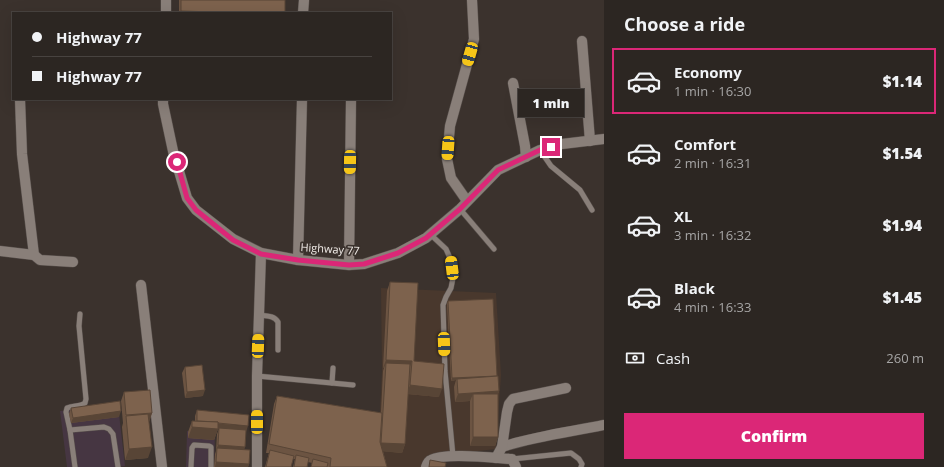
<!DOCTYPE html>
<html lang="en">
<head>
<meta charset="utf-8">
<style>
  body { margin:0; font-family:"Open Sans",sans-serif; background:#342e2a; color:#f1f3f6; height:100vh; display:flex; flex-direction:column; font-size:15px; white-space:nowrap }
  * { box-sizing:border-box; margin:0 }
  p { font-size:13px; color:#a6a5a5 }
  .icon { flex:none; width:22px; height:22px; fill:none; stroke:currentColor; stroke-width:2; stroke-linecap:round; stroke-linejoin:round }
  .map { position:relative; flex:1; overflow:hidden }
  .side { display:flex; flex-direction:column; background:#2c2622; width:340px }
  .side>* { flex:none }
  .guide { position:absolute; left:12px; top:12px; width:380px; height:88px; border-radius:0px; box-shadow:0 4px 16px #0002,0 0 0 1px #484340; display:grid; align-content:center; height:88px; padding:0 20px; background:#2c2622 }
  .end { position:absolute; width:18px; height:18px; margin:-9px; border:5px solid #db2777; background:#fff; box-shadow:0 0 0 2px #fff }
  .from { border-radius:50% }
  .bubble { position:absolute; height:28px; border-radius:0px; background:#2c2622; box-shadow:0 4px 16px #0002,0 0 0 1px #484340; font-size:13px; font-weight:800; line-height:28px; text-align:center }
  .car { position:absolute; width:12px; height:24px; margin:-12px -6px; border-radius:5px; box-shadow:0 0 3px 1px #0007; background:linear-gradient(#f5c518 24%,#345 0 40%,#f5c518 0 76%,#345 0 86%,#f5c518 0) }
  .guide b { display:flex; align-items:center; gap:14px; height:38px; font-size:15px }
  .guide b+b { border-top:1px solid #484340 }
  .guide i { width:10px; height:10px; background:#f1f3f6 }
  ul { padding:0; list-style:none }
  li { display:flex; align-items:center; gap:12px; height:66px; margin:0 8px 6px; padding:0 12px; border:2px solid transparent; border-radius:0px }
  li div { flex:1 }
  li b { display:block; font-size:15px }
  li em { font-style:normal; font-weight:800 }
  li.on { border-color:#db2777 }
  li>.icon { width:36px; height:36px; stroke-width:1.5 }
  h2 { padding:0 20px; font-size:18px; line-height:48px }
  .pay { display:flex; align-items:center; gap:10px; height:44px; padding:0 20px; font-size:15px }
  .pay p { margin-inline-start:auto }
  .primary-button { display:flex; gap:8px; margin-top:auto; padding:8px 20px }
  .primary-button a { flex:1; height:46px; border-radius:0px; background:#db2777; color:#fff; font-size:16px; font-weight:800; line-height:46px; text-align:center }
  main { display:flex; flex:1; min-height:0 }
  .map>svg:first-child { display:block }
</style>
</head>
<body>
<main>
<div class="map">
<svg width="604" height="467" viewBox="0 0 604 467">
  <rect width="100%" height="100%" fill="#3b322d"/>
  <g fill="#463642">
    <path d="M118,405L125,466L117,467H67L60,411Z"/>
    <path d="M187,431L215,433L214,467H186Z"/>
  </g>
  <path fill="#49382d" d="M381,288L496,293L501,375L496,449L426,457L423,467H382L378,451L382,371Z"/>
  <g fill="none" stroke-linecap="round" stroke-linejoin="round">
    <defs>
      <g id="lane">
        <path d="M540,150L551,166L580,190L592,210"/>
        <path d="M460,209L494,249"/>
        <path d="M430,234L446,249L450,258L453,278L451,288L446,297L443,305L445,371L453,456"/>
        <path d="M259,315C266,316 274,315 278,322V350"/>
        <path d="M257,376L353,385"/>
        <path d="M332,383L333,368"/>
        <path d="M70,430L104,427L109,429L113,434L118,467"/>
        <path d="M512,459L571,453L579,459L582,464L581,467"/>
        <path d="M75,467L70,430L66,412L67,408C73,405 80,407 85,403L86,399L79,326L80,314"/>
        <path d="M191,467L192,448L194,445L209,446L211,447V467"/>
      </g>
      <g id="street">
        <path d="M166,13V0"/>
        <path d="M303,13L304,0"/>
        <path d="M582,41L590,141"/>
        <path d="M513,83L525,146L526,157"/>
        <path d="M20,99L22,154L34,255"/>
        <path d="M163,99V104L173,151L187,198L196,210L233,239L261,253L298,260L349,265L364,264L398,253L426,238L460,209L498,170L540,150L562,144L604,139"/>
        <path d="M467,201L451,178L447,159L450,126L474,39L472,0"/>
        <path d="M0,251L34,255L40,260L73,262"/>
        <path d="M298,260L302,99"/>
        <path d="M349,265L351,99"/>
        <path d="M141,285L162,467"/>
        <path d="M502,447C535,436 570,432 604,425"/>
        <path d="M496,458L502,447L507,412L509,404L513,399L566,388"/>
        <path d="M257,467V376L261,253"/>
        <path d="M426,467C427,464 428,461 431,460C444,452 495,458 512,459L516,467"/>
      </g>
    </defs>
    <use href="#lane" stroke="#58504c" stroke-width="6"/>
    <use href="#street" stroke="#58504c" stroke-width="11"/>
    <use href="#lane" stroke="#897f79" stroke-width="5"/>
    <use href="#street" stroke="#897f79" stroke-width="10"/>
  </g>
  <g fill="#6c5442">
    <rect x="179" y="0" width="106" height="13"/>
    <path d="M390,282L414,361L439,397L408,394L405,444L402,453L383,451L387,467H311L312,463L308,462L307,467H293L295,459H293L291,467H265L269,453H266L274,404L277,396L381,413L383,371L384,368H383L387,291Z"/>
    <path d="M448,301L497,376L499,391L498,394V437L495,446H470V401L455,402L454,387L456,380L451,381L447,304Z"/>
    <path d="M185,367L203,396L185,398L182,373Z"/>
    <path d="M124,392L152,413L149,422L148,458L125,460L122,427L123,423L121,401Z"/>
    <path d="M71,408L119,417L71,423L69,414Z"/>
    <path d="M197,410L246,431L245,447L244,449L249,464L248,467H214L215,454L216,451L217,434L219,429H218L214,440L188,438V432L192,421H195V416Z"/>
  </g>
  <g fill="#584536">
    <path d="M181,11L250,13H180Z"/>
    <path d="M386,360L412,361L409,369L386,363L384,368H383Z"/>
    <path d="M497,376L496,379H457L456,380L451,381L452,378Z"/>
    <path d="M410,385L442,389L439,397L407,394Z"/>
    <path d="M205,390L203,396L185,398L187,392Z"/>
    <path d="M499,391L496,400L473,394L470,401L455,402L458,394Z"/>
    <path d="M121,411L119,417L71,423L73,418Z"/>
    <path d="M152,413L149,422L126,417Z"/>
    <path d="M197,422L248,426L246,432L218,429L214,440L188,438L192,427Z"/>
    <path d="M473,437H498L495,446H470Z"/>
    <path d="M381,443L405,444L402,453L378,451Z"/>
    <path d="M218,445L245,447L243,453L217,448L216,451Z"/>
    <path d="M152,447L148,458L125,460L129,449Z"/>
    <path d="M216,462L249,464L248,467H215Z"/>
  </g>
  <g fill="#7d624d" stroke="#584536">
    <path d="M181,0H285V13H250L181,11Z"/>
    <path d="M390,282L418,283L414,361L444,364L442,389L410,385L412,361L386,360Z"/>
    <path d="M493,299L497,376L452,378L448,301Z"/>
    <path d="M386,363L410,364L405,444L381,443Z"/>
    <path d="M202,365L205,390L187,392L185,367Z"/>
    <path d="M498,376L499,391L458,394L457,379Z"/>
    <path d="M150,390L152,413L126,415L124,392Z"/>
    <rect x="473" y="394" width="25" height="43"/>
    <path d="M277,396L382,413L380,442L387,467H330L331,458L269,444Z"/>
    <path d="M120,401L121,411L73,418L71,408Z"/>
    <path d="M197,410L249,415L248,426L218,423V422L197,421Z"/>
    <path d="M148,414L152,447L129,449L126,416Z"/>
    <path d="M192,421L218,422V429L192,427Z"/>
    <path d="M219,428L246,430L245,447L218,445Z"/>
    <path d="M217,448L250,450L249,464L216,462Z"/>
    <path d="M270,450L294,456L291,467H266Z"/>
    <path d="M296,455L309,458L307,467H294Z"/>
    <path d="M313,459L328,463L327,467H311Z"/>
    <path d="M430,460L446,463L445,467H429Z"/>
  </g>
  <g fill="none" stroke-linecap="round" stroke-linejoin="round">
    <path stroke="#db2777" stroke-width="5" d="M177,162L187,198L196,210L233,240L261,254L298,260L349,265L364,264L398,253L426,238L460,209L498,170L540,150L551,147"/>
  </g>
  <g text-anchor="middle" stroke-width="3.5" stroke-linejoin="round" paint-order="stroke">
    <g font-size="11" fill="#f0ebe7" stroke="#3b322d">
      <text transform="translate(330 249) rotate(4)" y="4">Highway 77</text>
    </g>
  </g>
</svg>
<i class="end from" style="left:177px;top:162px"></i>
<i class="end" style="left:551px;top:147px"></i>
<div class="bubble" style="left:518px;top:89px;width:66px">1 min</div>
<i class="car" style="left:470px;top:54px;rotate:196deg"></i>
<i class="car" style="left:448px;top:148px;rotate:184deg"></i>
<i class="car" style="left:350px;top:162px;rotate:181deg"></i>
<i class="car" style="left:452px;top:268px;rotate:353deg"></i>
<i class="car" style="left:444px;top:344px;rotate:178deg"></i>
<i class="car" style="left:258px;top:346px;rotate:2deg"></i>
<i class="car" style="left:257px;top:422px;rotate:0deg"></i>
<div class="guide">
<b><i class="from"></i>Highway 77</b>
<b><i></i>Highway 77</b>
</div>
</div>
<section class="side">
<h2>Choose a ride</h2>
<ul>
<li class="on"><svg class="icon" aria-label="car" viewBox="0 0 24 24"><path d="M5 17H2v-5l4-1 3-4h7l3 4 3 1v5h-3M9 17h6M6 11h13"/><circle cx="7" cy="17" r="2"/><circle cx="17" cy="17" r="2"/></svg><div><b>Economy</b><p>1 min · 16:30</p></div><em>$1.14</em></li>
<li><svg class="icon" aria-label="car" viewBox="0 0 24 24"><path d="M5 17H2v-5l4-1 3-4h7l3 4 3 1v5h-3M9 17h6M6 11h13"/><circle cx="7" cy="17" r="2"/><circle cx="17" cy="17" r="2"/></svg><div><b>Comfort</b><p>2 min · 16:31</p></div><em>$1.54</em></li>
<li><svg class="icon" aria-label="car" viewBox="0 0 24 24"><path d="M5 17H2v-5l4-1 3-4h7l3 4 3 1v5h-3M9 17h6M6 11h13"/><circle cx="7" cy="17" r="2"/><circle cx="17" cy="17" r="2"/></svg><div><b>XL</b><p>3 min · 16:32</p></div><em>$1.94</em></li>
<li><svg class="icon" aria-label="car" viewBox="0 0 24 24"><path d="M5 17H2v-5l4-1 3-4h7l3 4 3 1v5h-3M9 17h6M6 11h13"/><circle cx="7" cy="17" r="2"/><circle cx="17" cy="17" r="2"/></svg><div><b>Black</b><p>4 min · 16:33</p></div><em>$1.45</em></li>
</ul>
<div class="pay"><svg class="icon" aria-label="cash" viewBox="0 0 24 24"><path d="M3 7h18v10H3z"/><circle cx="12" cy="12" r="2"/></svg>Cash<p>260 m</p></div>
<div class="primary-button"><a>Confirm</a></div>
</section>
</main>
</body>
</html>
